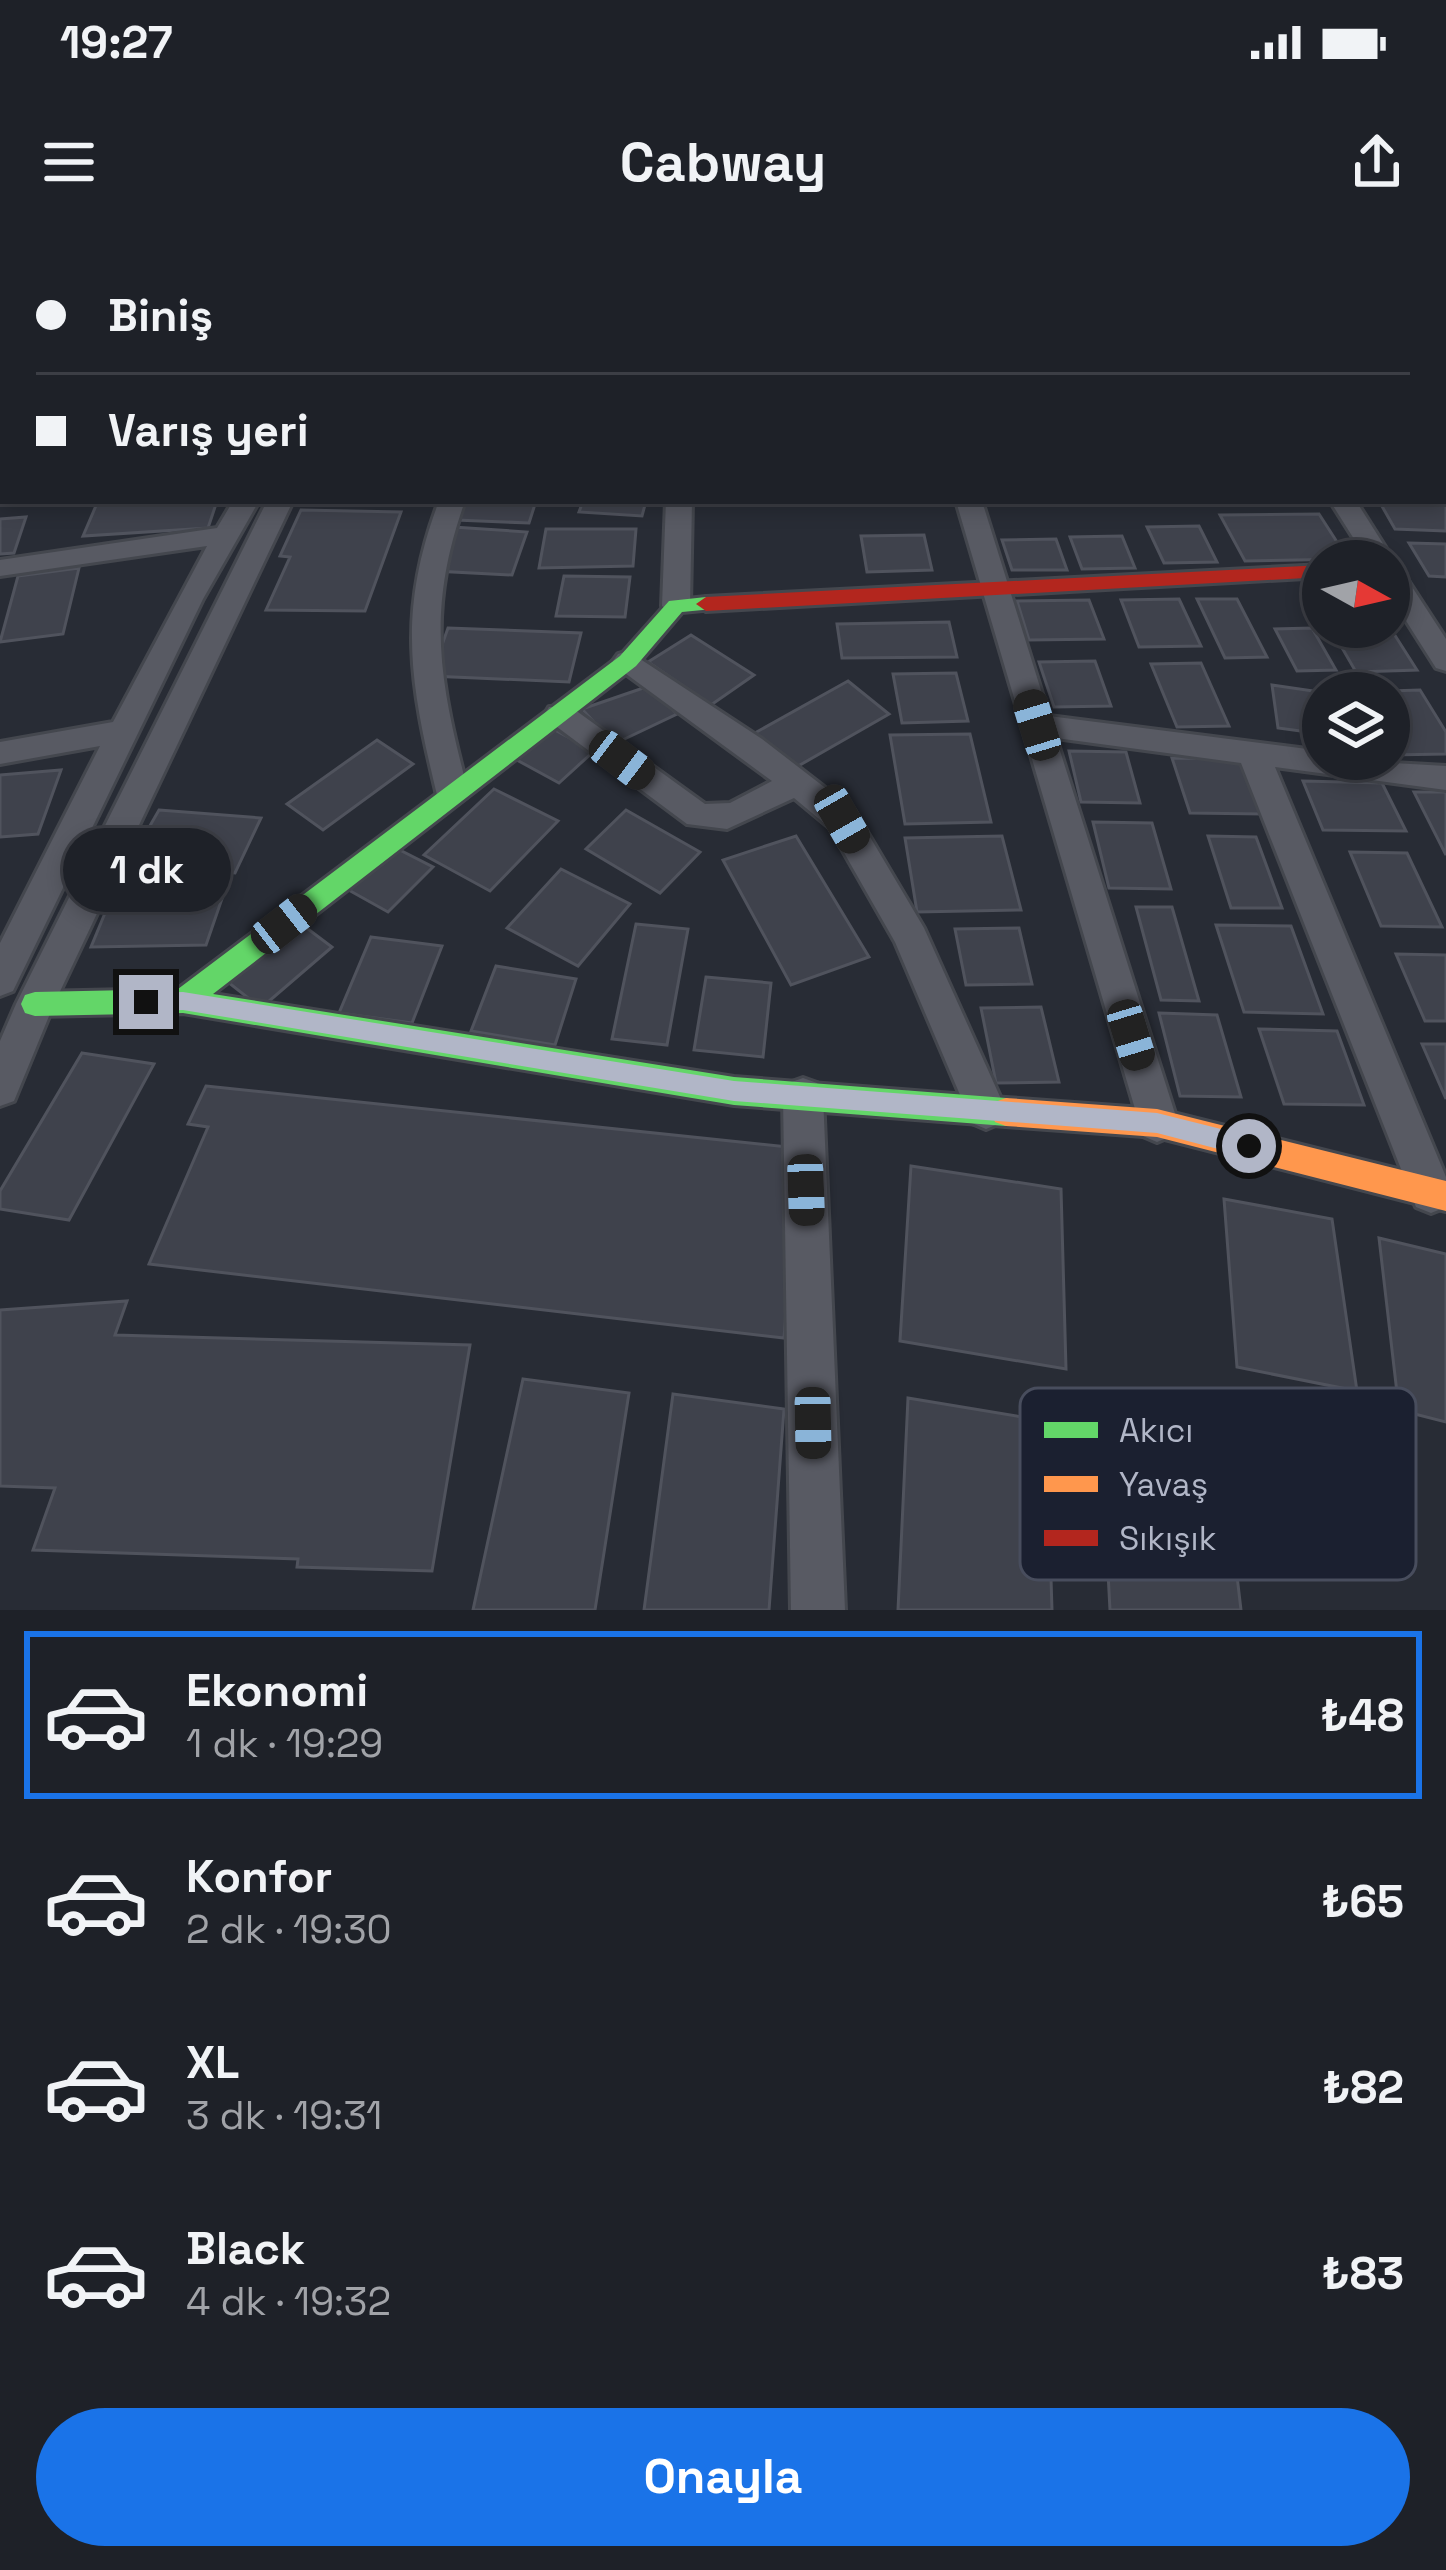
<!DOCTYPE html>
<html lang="tr">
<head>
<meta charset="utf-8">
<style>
  body { margin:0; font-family:"Space Grotesk",sans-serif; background:#2b2e34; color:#f1f3f6; height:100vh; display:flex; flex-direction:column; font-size:45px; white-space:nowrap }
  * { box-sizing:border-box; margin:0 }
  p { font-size:39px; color:#a1a3a8 }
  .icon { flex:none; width:66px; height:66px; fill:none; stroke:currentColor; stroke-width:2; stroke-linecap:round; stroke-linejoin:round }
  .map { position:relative; height:1370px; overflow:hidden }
  .drawer { display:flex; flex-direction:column; background:#1e2128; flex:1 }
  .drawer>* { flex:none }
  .banner { position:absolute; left:0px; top:0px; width:1446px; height:264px; box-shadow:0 6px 18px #0003,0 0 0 3px #3c3e45; display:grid; align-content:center; height:264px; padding:0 36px; background:#1e2128 }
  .needle { width:78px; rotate:98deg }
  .buttons { position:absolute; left:1302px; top:300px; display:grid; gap:24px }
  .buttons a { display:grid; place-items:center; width:108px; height:108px; border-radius:50%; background:#1e2128; box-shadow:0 6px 18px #0003,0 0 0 3px #3c3e45; font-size:60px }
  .end { position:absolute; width:54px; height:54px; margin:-27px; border:15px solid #b1b6c7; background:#111; box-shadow:0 0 0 6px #111 }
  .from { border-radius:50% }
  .bubble { position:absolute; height:84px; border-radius:42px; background:#1e2128; box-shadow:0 6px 18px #0003,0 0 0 3px #3c3e45; font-size:39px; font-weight:700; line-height:84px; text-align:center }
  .car { position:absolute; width:36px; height:72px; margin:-36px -18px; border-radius:15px; box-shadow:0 0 9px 3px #0007; background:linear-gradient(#222 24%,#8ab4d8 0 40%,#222 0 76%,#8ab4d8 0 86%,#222 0) }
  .banner b { display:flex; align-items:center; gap:42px; height:114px; font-size:45px }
  .banner b+b { border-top:3px solid #3c3e45 }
  .banner i { width:30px; height:30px; background:#f1f3f6 }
  ul { padding:21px 0 0; list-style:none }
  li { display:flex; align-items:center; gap:36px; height:168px; margin:0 24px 18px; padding:0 12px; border:6px solid transparent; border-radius:0px }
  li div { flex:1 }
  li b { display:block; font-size:45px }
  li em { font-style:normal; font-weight:700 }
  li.on { border-color:#1a73e8 }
  li>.icon { width:108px; height:108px; stroke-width:1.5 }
  .primary-button { display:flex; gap:24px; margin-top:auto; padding:24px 36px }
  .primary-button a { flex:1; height:138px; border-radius:72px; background:#1a73e8; color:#fff; font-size:48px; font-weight:700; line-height:138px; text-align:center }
  .status { display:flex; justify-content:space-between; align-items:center; height:84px; padding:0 60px; background:#1e2128; direction:ltr }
  .status svg { height:33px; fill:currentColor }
  header { display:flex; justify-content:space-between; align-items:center; height:156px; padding:0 36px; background:#1e2128; font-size:54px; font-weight:700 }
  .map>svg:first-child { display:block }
</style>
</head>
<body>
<div class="status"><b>19:27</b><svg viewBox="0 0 49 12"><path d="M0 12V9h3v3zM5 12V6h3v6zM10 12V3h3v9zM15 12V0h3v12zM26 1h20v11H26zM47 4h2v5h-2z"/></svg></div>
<header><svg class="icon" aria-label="menu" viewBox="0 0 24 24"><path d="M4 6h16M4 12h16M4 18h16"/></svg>Cabway<svg class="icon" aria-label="share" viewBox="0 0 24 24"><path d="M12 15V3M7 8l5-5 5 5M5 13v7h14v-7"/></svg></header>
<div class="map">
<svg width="1446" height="1370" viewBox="0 0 1446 1370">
  <rect width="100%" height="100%" fill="#282c35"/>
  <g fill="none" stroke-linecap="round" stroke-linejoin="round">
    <path stroke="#353f5e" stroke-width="8" d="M268,3L275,0"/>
  </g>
  <g fill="#3f424c" stroke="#50535d" stroke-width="3">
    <path d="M98,261H217L208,288L83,296Z"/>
    <path d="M464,261H536L529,283L457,280Z"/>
    <path d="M583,261H646L642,276L579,272Z"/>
    <path d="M1379,261L1446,262V291L1395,289Z"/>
    <path d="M301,270L401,272L365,371L266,370L290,317L280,316Z"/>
    <path d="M1319,274L1348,319L1245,321L1220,275Z"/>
    <path d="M26,277L14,313L0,314V279Z"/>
    <path d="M1199,286L1217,322L1164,323L1147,287Z"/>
    <path d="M453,287L527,292L512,335L435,331Z"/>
    <path d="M546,289H636L633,326L539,328Z"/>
    <path d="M924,295L932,330L867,332L861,296Z"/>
    <path d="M1122,296L1135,328L1082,329L1070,297Z"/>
    <path d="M1056,299L1067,330H1012L1002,300Z"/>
    <path d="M1409,303L1446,304V337L1429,336Z"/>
    <path d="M79,328L63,394L0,402L18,336Z"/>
    <path d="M564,336L630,337L625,377L556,376Z"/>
    <path d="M1179,359L1201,406L1139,407L1121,360Z"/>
    <path d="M1197,359H1237L1267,417L1225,418Z"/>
    <path d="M1089,360L1104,399L1029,400L1017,361Z"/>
    <path d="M949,382L957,417L842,418L837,384Z"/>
    <path d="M1389,386L1417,430L1356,432L1330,387Z"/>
    <path d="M448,388L581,393L569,442L431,436Z"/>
    <path d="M1312,388L1336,430L1297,431L1275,389Z"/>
    <path d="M691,395L754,435L711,465L648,422Z"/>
    <path d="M1095,421L1111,466L1054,467L1039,422Z"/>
    <path d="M1201,423L1229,486L1177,487L1151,424Z"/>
    <path d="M956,433L968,481L902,483L893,434Z"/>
    <path d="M848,441L889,474L793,529L753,494Z"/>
    <path d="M1272,445L1327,453L1323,494L1278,488Z"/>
    <path d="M649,446L677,474L614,504L582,469Z"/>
    <path d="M1420,450L1446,492V514L1390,515L1389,453L1355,452Z"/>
    <path d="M551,488L594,511L559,543L515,519Z"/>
    <path d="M970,494L991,582L905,584L890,495Z"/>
    <path d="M377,500L413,524L323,590L287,564Z"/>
    <path d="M1069,511L1126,512L1140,563L1081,562Z"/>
    <path d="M1172,518L1242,519L1262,574L1190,573Z"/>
    <path d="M61,530L38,594L0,597V535Z"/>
    <path d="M1303,541L1382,543L1406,591L1323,590Z"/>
    <path d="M494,549L558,581L490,651L424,615Z"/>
    <path d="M1414,552H1446V615Z"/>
    <path d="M159,570L261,578L235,633L128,624Z"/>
    <path d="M626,570L700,612L660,653L586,609Z"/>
    <path d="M1093,582L1152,583L1171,649L1109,648Z"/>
    <path d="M796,596L869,717L791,745L723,620Z"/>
    <path d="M1002,596L1021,670L917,672L905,598Z"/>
    <path d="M1208,596L1256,597L1282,668H1231Z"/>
    <path d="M390,605L433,627L388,672L345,648Z"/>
    <path d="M1350,612L1407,613L1442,687L1381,686Z"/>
    <path d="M561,629L630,664L578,726L507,688Z"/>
    <path d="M226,647L206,705L91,707L115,649Z"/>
    <path d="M1136,667H1172L1199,761L1161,760Z"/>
    <path d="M296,680L332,707L261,768L224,739Z"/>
    <path d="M636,684L688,689L667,805L612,799Z"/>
    <path d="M1216,685L1291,686L1323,774L1244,772Z"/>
    <path d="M1019,688L1032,744L966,745L955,689Z"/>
    <path d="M371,697L442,706L412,783L339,773Z"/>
    <path d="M1396,714L1446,715V781H1425Z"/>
    <path d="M496,726L576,739L555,805L471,791Z"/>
    <path d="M706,737L771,743L763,817L694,810Z"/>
    <path d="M1041,767L1059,842L996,843L981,768Z"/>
    <path d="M1159,773L1217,775L1241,857L1180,856Z"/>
    <path d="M1259,789L1337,791L1364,865L1284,864Z"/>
    <path d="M1422,804H1446V859Z"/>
    <path d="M82,813L154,824L69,980L0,969V951Z"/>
    <path d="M206,846L798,908L784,1098L149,1024L208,887L188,884Z"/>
    <path d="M911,926L1061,949L1066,1129L900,1101Z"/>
    <path d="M1224,959L1332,979L1357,1151L1237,1127Z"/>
    <path d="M1379,998L1446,1014V1182L1399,1170Z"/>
    <path d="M127,1061L115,1095L470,1105L432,1331L297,1327L298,1319L33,1310L55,1248L0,1246V1070Z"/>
    <path d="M523,1139L629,1153L595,1370H473Z"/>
    <path d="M673,1154L784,1169L769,1370H644Z"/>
    <path d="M908,1158L1046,1181L1052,1370H898Z"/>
    <path d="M1100,1180L1221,1199L1241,1370H1110Z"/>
  </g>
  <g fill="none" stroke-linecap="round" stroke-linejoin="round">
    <defs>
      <g id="street">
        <path d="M493,0H511L513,3H495Z"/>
        <path d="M743,0H761L762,3H744Z"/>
        <path d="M892,0H916L918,3H894Z"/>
        <path d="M1038,0H1056L1058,3H1040Z"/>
        <path d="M1242,0H1262L1264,3H1244Z"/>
        <path d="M1434,0H1446V118L1443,3Z"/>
        <path d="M0,111H3L0,125Z"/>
        <path d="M233,261H259L203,359L13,751L0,756V703L100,506L0,524V502L113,482L207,306L0,336V320L217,288Z"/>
        <path d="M267,261H293L54,764L14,861L0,866V801L16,764Z"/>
        <path d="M439,261H465C425,373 440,444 469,555L453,567L437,555C410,443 397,372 439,261Z"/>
        <path d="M666,261H692L690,366L676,375L662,366Z"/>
        <path d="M956,261H982L1049,476L1323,511V519L1446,526V550L1275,527L1446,937V967L1431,973L1416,967L1241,523L1056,498L1178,883L1171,896L1157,902L1143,896Z"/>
        <path d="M1330,261H1356L1394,321L1391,325L1399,327L1446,399V431L1436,428L1389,354V321H1368Z"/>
        <path d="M628,411L762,499L854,570L924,688L1006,870L1000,883L986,889L972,883L895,702L830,588L794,558L727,589L687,584L549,481L545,474L549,467H571L705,564L730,563L772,541L618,428L613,421L618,414Z"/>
        <path d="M803,838L817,843L823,856L845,1370H791L783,856L789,843Z"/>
      </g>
      <path id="fast" d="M706,357L713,359V369L682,372L636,426L213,754L734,837L1006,858L1017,862L1021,872L1017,882L1006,886L734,865L183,773L35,776L25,773L21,764L25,755L35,752L178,749L620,416L669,361Z"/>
      <path id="slow" d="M1006,858L1157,869L1446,941V971L1157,897L1006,886L995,882L991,872L995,862Z"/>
      <path id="jam" d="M1323,325V337L706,371L696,364L706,357Z"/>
    </defs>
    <use href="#street" stroke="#44474e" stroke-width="6"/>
    <use href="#fast" stroke="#44474e" stroke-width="6"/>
    <use href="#slow" stroke="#44474e" stroke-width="6"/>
    <use href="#jam" stroke="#44474e" stroke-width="6"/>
    <use href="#street" fill="#585a63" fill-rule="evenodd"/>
    <use href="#fast" fill="#63d668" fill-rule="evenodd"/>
    <use href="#slow" fill="#ff974d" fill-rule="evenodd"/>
    <use href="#jam" fill="#b3261e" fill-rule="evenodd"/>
  </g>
  <path fill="#b1b6c7" d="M183,752L734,841L1157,873L1249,896L1260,906L1249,917L1157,893L734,861L183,770L146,771L136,762L146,753Z"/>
  <rect x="1020" y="1148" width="396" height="192" rx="18" fill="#1b2030" stroke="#484d5d" stroke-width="3"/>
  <rect x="1044" y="1182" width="54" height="16" fill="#63d668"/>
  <rect x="1044" y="1236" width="54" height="16" fill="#ff974d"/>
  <rect x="1044" y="1290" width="54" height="16" fill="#b3261e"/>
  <g font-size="33" fill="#b1b6c7">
    <text x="1119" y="1202">Akıcı</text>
    <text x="1119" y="1256">Yavaş</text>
    <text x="1119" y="1310">Sıkışık</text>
  </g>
</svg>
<div class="buttons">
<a><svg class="needle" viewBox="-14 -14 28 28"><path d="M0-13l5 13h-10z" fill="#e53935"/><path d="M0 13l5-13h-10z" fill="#a1a3a8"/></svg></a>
<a><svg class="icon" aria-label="layers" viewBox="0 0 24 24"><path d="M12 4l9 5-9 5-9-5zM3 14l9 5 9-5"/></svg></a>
</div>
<i class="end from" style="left:1249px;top:906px"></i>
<i class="end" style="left:146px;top:762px"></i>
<div class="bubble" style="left:63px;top:588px;width:168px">1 dk</div>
<i class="car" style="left:1037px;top:485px;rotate:343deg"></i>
<i class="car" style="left:622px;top:520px;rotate:127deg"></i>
<i class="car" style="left:842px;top:579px;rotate:150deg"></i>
<i class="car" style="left:284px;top:684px;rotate:52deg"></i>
<i class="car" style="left:1131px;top:795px;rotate:163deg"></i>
<i class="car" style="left:806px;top:950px;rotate:178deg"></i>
<i class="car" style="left:813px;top:1183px;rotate:179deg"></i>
<div class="banner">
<b><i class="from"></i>Biniş</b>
<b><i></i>Varış yeri</b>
</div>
</div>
<section class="drawer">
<ul>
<li class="on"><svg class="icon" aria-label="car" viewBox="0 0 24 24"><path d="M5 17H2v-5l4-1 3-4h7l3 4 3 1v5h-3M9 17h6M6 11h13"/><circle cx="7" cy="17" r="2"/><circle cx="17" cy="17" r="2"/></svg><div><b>Ekonomi</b><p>1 dk · 19:29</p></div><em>₺48</em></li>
<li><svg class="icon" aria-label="car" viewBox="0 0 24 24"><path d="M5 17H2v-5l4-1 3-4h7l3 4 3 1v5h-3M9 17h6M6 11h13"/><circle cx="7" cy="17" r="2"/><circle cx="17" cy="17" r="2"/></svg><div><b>Konfor</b><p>2 dk · 19:30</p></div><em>₺65</em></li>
<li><svg class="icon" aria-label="car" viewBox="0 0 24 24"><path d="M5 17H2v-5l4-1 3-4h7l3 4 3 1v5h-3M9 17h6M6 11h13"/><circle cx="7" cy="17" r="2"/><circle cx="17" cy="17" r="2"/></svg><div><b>XL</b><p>3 dk · 19:31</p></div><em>₺82</em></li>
<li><svg class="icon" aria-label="car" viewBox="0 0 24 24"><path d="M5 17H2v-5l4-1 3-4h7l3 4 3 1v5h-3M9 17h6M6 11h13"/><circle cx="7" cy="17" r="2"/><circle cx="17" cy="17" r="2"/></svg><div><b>Black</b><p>4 dk · 19:32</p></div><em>₺83</em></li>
</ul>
<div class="primary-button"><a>Onayla</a></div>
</section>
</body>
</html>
